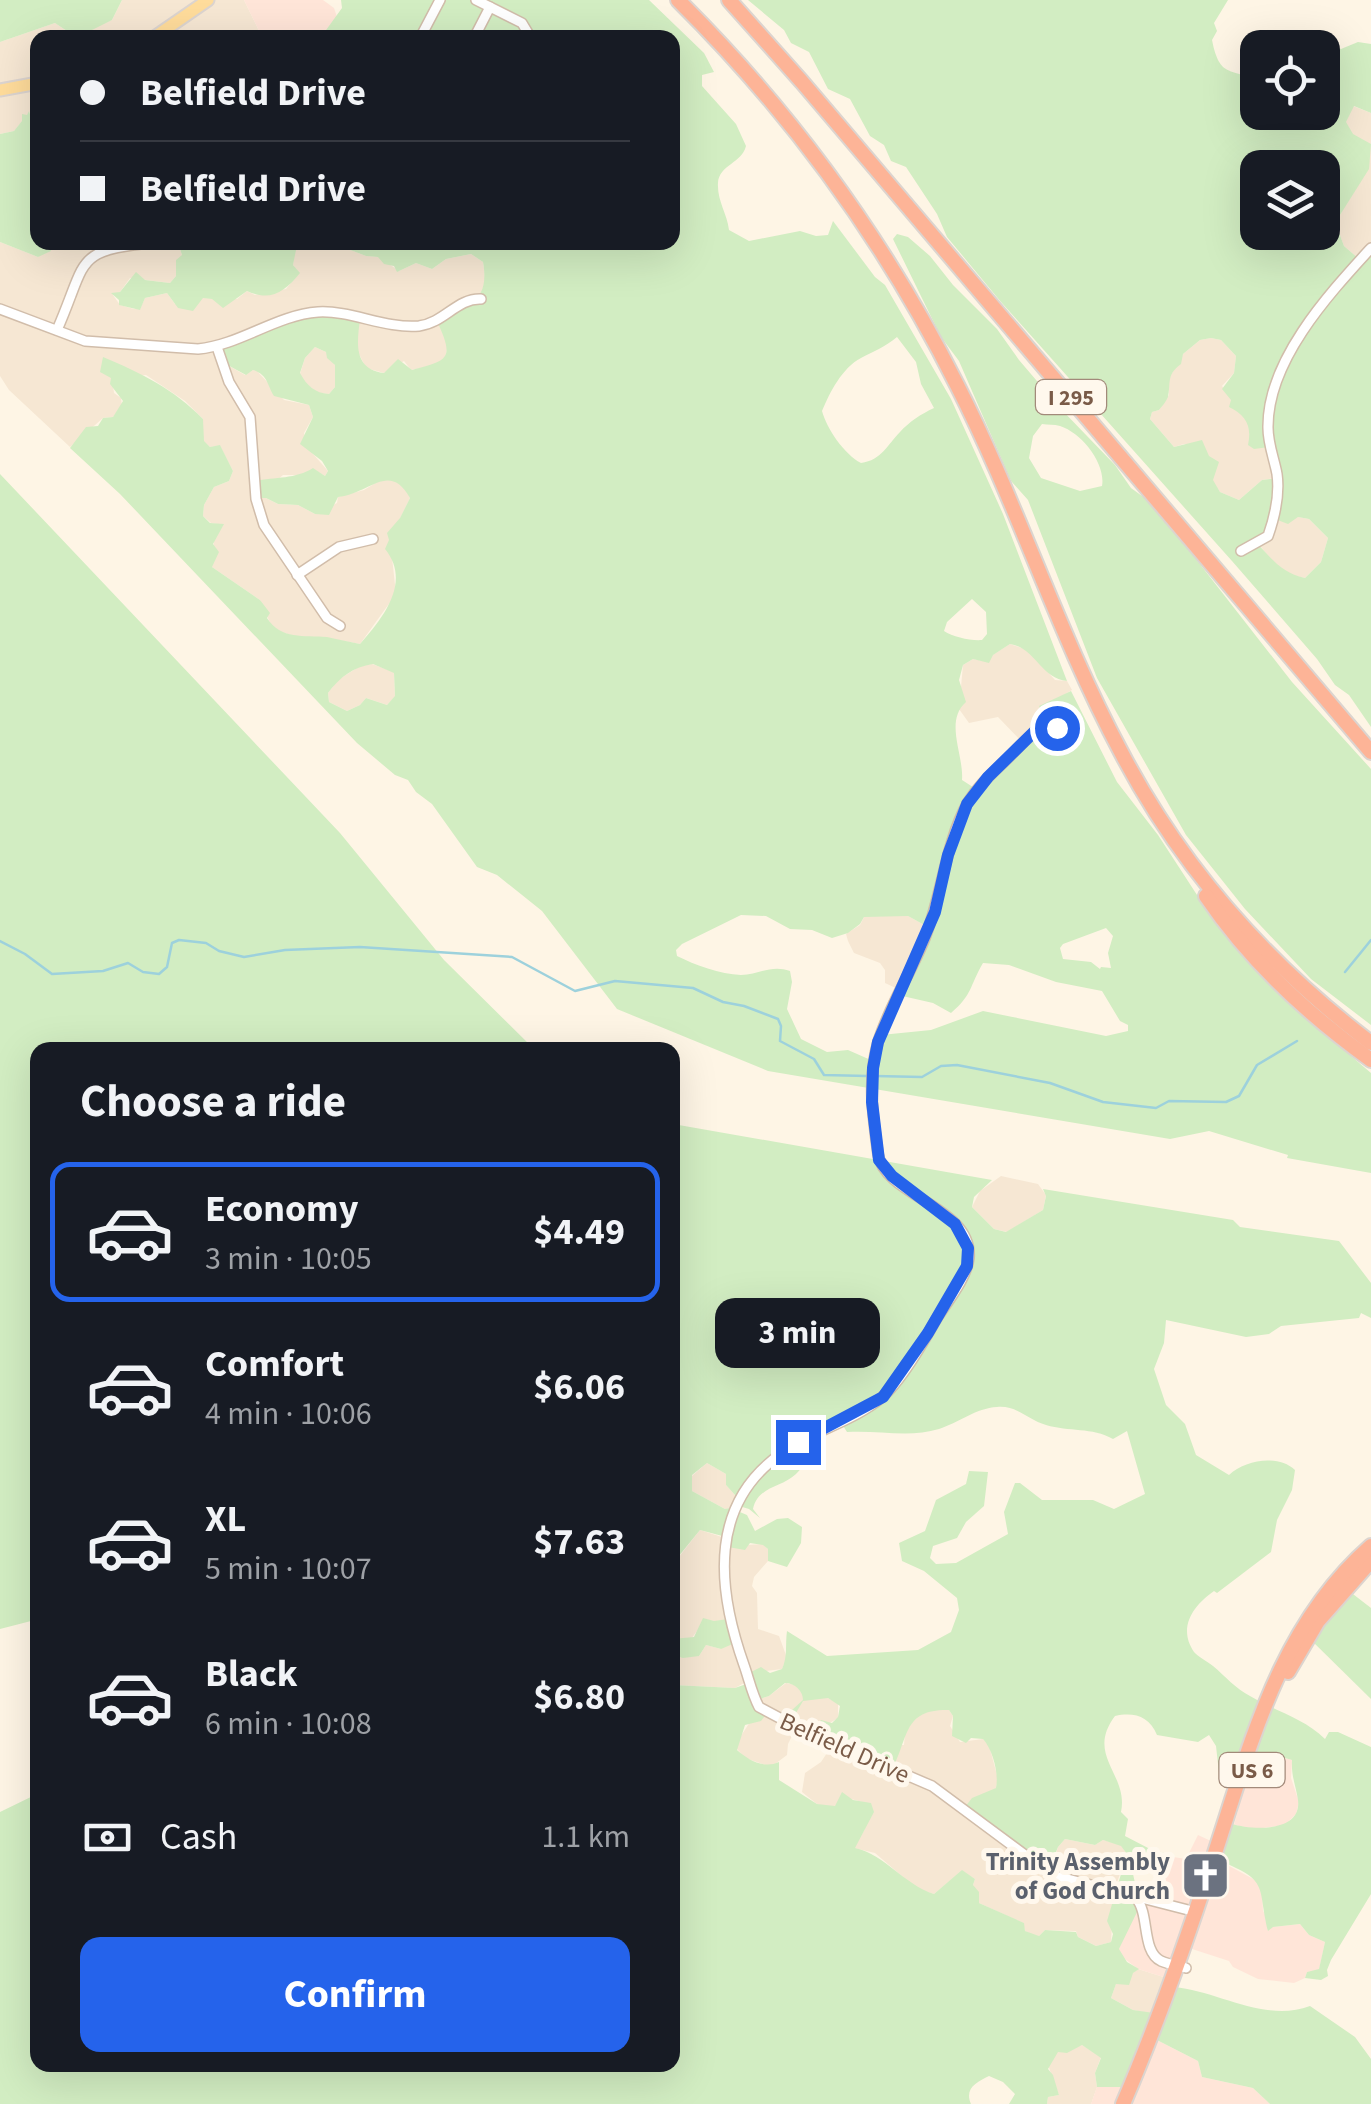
<!DOCTYPE html>
<html lang="en">
<head>
<meta charset="utf-8">
<style>
  body { margin:0; font-family:"Source Sans 3",sans-serif; background:#242831; color:#f1f3f6; height:100vh; display:flex; flex-direction:column; font-size:38px; white-space:nowrap }
  * { box-sizing:border-box; margin:0 }
  p { font-size:32px; color:#9ea1a6 }
  .icon { flex:none; width:55px; height:55px; fill:none; stroke:currentColor; stroke-width:2; stroke-linecap:round; stroke-linejoin:round }
  .map { position:relative; flex:1; overflow:hidden }
  .details { position:absolute; left:30px; top:1042px; width:650px; height:1030px; display:flex; flex-direction:column; background:#171b24; border-radius:20px; box-shadow:0 10px 40px #0002 }
  .details>* { flex:none }
  .hud { position:absolute; left:30px; top:30px; width:650px; height:220px; border-radius:20px; box-shadow:0 10px 40px #0002; display:grid; align-content:center; height:220px; padding:0 50px; background:#171b24 }
  .controls { position:absolute; left:1240px; top:30px; display:grid; gap:20px }
  .controls a { display:grid; place-items:center; width:100px; height:100px; border-radius:20px; background:#171b24; box-shadow:0 10px 40px #0002; font-size:50px }
  .end { position:absolute; width:45px; height:45px; margin:-22px; border:12px solid #2563eb; background:#fff; box-shadow:0 0 0 5px #fff }
  .from { border-radius:50% }
  .bubble { position:absolute; height:70px; border-radius:20px; background:#171b24; box-shadow:0 10px 40px #0002; font-size:32px; font-weight:700; line-height:70px; text-align:center }
  .hud b { display:flex; align-items:center; gap:35px; height:95px; font-size:38px }
  .hud b+b { border-top:2px solid #363941 }
  .hud i { width:25px; height:25px; background:#f1f3f6 }
  ul { padding:0; list-style:none }
  li { display:flex; align-items:center; gap:30px; height:140px; margin:0 20px 15px; padding:0 30px; border:5px solid transparent; border-radius:20px }
  li div { flex:1 }
  li b { display:block; font-size:38px }
  li em { font-style:normal; font-weight:700 }
  li.active { border-color:#2563eb }
  li>.icon { width:90px; height:90px; stroke-width:1.5 }
  h2 { padding:0 50px; font-size:45px; line-height:120px }
  .pay { display:flex; align-items:center; gap:25px; height:110px; padding:0 50px; font-size:38px }
  .pay p { margin-inline-start:auto }
  .primary-button { display:flex; gap:20px; margin-top:auto; padding:20px 50px }
  .primary-button a { flex:1; height:115px; border-radius:20px; background:#2563eb; color:#fff; font-size:40px; font-weight:700; line-height:115px; text-align:center }
  .map>svg:first-child { display:block }
</style>
</head>
<body>
<div class="map">
<svg width="1371" height="2104" viewBox="0 0 1371 2104">
  <rect width="100%" height="100%" fill="#fef5e5"/>
  <g fill="#f6e7d3">
    <path d="M122,0H244L262,37L90,38V31L96,26L112,20Z"/>
    <path d="M55,23L76,37L38,38L37,124L31,120L30,112L14,131L0,134V42Z"/>
    <path d="M1353,106L1371,113V248L1359,259L1344,246L1337,227L1340,215L1368,161L1345,122Z"/>
    <path d="M0,242L38,257L49,247L48,243H178L182,255L176,276L170,283L130,278L120,292L113,295L120,305L134,309H140L145,298L167,293L175,304L203,298L237,299L247,291L255,295L286,289L299,273L293,265L295,250L302,243H332L366,256L379,257L399,271L416,263L432,269L446,259L471,254L483,262L486,286L448,344L445,359L441,364L411,370L404,361L384,373L366,368L356,348L359,318L222,362L245,375L253,370L257,371L284,400L309,405L313,417L304,433L307,447L328,471L325,476L313,469L302,475H283L256,498H266L278,504L298,505L315,514L337,503L338,497L364,490L384,478L394,479L408,492L410,498L390,539L396,594L360,644L327,638H299L279,631L271,625L260,600L212,567L214,540L223,525L211,523L203,516L204,505L214,487L229,481L233,471L220,446L210,447L203,441V419L185,401L146,375L112,378L114,393L121,398L122,406L113,417L103,418L70,447L9,390L0,376Z"/>
    <path d="M1211,338L1221,340L1236,356L1234,373L1222,386L1248,422L1250,438L1269,447L1276,478L1262,480L1239,500L1220,492L1212,480L1214,470L1203,447L1184,444L1174,447L1150,419L1152,412L1159,410L1169,395L1168,380L1183,354L1200,340Z"/>
    <path d="M315,347L326,352L335,365V387L329,394L318,393L305,383L300,374L305,358Z"/>
    <path d="M1298,517L1309,519L1328,538L1321,562L1305,578L1291,575L1276,566L1258,543L1273,520Z"/>
    <path d="M1010,644L1028,650L1055,680L1067,681L1072,690L1048,704L1053,716L1068,719L1072,729L1067,740L1023,743L998,717L969,723L959,709L963,665L973,659L983,661Z"/>
    <path d="M372,664L394,672L395,697L387,705L366,698L360,705L347,711L329,702L328,693L338,680L360,666Z"/>
    <path d="M874,915L908,916L928,927L900,990L885,983V970L880,963L854,953L848,941L846,934L860,925L864,917Z"/>
    <path d="M1001,1176L1038,1184L1046,1195L1043,1210L1007,1232L994,1229L972,1207L980,1191Z"/>
    <path d="M707,1463L726,1474V1485L735,1495L736,1508L725,1509L692,1491V1476Z"/>
    <path d="M700,1530L747,1545L763,1544L768,1549V1561L754,1577L752,1586L757,1593L758,1629L779,1636L787,1658L782,1669L766,1671L735,1688L673,1685L672,1655L699,1656L706,1645L721,1649L728,1619L700,1627L691,1639H673V1555L679,1557Z"/>
    <path d="M786,1683L795,1685L808,1698H828L838,1703V1718L813,1733L796,1728L788,1744L787,1755L775,1764L768,1766L745,1758L737,1749V1742L750,1722L756,1700L769,1696Z"/>
    <path d="M932,1710H949L953,1716L950,1726L960,1742L983,1739L989,1745L998,1779L996,1788L987,1794L1054,1860L1058,1847L1065,1839L1095,1845L1103,1840L1121,1845L1127,1854L1114,1891L1111,1942L1096,1946L1078,1937L1076,1931L1045,1930L1039,1936L1032,1935L1025,1931L1023,1923L979,1903L973,1885L975,1879L962,1871L934,1894L917,1889L875,1853L854,1848L865,1829L866,1803L851,1799L830,1808L817,1804L802,1792L805,1773L821,1762L833,1744L904,1745L905,1733L916,1716Z"/>
    <path d="M1138,1969L1176,1981L1163,2016L1133,2010L1111,1998L1116,1984Z"/>
    <path d="M1082,2045L1101,2057L1095,2073L1097,2087L1091,2104H1047L1048,2097L1059,2095L1048,2065L1057,2052Z"/>
    <path d="M1023,2051L1037,2053L1041,2058L1038,2097L1016,2092L1017,2080L1014,2074L1018,2056Z"/>
  </g>
  <g fill="#ffe5d8">
    <path d="M244,0H323L334,8L337,17L321,37H277L273,35L262,37Z"/>
    <path d="M1278,1756L1292,1760L1291,1778L1299,1802L1296,1814L1285,1825L1256,1829L1234,1825L1245,1784L1253,1765L1274,1768Z"/>
    <path d="M1198,1835L1224,1847L1220,1861L1257,1881L1262,1890L1263,1911L1273,1927L1300,1924L1309,1935L1325,1942L1319,1970L1307,1972L1305,1978L1294,1983L1258,1979L1233,1967L1229,1961L1189,1948L1176,1981L1138,1969L1121,1956L1119,1949L1140,1898L1155,1900L1167,1856L1186,1859Z"/>
    <path d="M1155,2039L1198,2061L1202,2077L1253,2088L1270,2104H1091L1097,2087H1135Z"/>
  </g>
  <g fill="#d2edc2" fill-rule="evenodd">
    <path d="M0,0H122L112,20L90,31V37H76L55,23L0,42Z"/>
    <path d="M341,0H649L704,53L714,72L702,75V86L736,124L746,146C742,163 719,165 718,183C717,201 727,213 729,230L749,241L800,231L816,236L828,235L833,221L875,277L885,285L951,399L1003,514L1067,681C1040,678 1036,648 1010,644L993,655L989,663L973,659L963,665L959,680L966,702C944,721 964,755 962,780L976,789L1039,732L1067,740L1072,729L1068,719L1045,717L1039,706L1071,691L1117,782L1158,835L1212,918L1276,992L1371,1073V1173L1287,1158L1288,1155L1209,1131L1170,1139L768,1071L617,1009L542,911L497,875L477,867L432,804L416,792L408,780L395,775L357,743L120,494L70,448L86,427L98,426L103,418L113,417L123,401L110,384L111,378L100,372L103,357C141,373 174,389 203,419L204,441L210,447L220,445L233,471L229,481L214,487L204,505L203,516L210,523L224,524L213,544L219,552L212,567L260,600L270,613L267,618C281,640 304,635 327,637C337,639 349,642 360,644C383,618 412,582 385,549L389,540L387,533L400,518L410,498C389,461 370,494 338,497L329,515L315,514L298,505L278,504L266,498H256L255,481C275,477 296,479 313,468L325,476L328,471L322,461L300,444L313,417L309,405L274,396C267,385 268,375 253,370L246,375L222,362L220,348C274,328 300,310 360,319C357,343 353,369 384,373L398,359L412,370C448,360 455,360 437,321C469,303 490,303 483,262L471,254L446,259L432,269L416,263L397,272L394,266L384,264L378,257L366,256L332,243L672,242V38L321,37L342,8ZM897,337L916,362L921,384L934,408C921,414 909,422 900,432C887,445 882,460 861,463C844,454 827,429 822,411C830,392 842,368 861,358C874,351 885,347 897,337ZM315,347L326,352L327,358L335,365V387L329,394C315,393 307,386 300,373L305,358ZM972,599L986,612L987,634L982,640C971,641 953,637 944,631L947,622ZM373,664L394,673L395,696L387,705L366,698L360,705L347,711L329,702L328,693C340,677 353,667 373,664ZM741,915L766,916L790,929L812,930L832,938L848,933L860,924L864,917L908,916L928,927L898,995L933,1003L951,1013C973,994 969,987 983,963L1009,965L1056,982L1102,991L1120,1021L1128,1025V1031L1106,1036L983,1011L931,1030L881,1035L873,1061L848,1050L827,1052L801,1039L787,1009L792,982L790,971C771,964 758,975 741,975C720,974 695,965 677,956L676,950L682,944ZM1106,928L1113,936L1108,953L1111,968L1101,967L1100,969L1091,962L1063,959L1060,948L1063,944Z"/>
    <path d="M748,0H1228L1214,23L1217,31L1212,40C1220,80 1231,66 1257,82L1258,112L1284,113L1287,121L1294,125L1308,119L1312,113L1322,112V48L1317,47L1318,44L1327,42L1341,49L1358,42L1371,44V113L1354,106L1346,122L1353,134L1371,144L1369,169L1340,215L1337,227L1344,246L1359,259L1371,248V727L1349,695L1335,685L1317,659L1232,561L1001,302L947,237L937,214L906,167L891,161L884,145L870,136L850,99L828,89L809,52L791,43L784,30ZM1258,168H1322V232H1258ZM1211,338L1221,340L1236,356L1234,373L1222,389L1231,400L1229,407C1246,415 1252,426 1248,445L1254,449L1269,447L1277,478L1262,480L1239,500L1220,492L1213,480L1219,462L1209,456L1202,440L1174,447L1150,419L1152,412L1159,410C1162,406 1166,402 1168,397C1171,383 1166,375 1181,364L1183,354L1200,340ZM1298,517L1309,519L1328,538L1321,562L1305,578C1283,573 1273,561 1258,544L1275,519L1288,524Z"/>
    <path d="M29,111L32,120L37,124L38,242L48,243L51,251L38,257L0,242V134L14,131L22,121V114L27,115Z"/>
    <path d="M897,234L908,237L930,256L953,285L997,329L1019,360L1060,408L1115,465L1131,488L1153,504L1292,682L1371,769V1025L1311,979L1245,909L1186,835L1097,678L1028,500L1011,481L959,361L941,337L893,239ZM1042,424C1048,425 1054,424 1060,426C1082,433 1106,464 1102,486L1080,491L1041,478L1029,458L1033,436Z"/>
    <path d="M178,243V242L318,243L297,245L293,265L300,273C285,292 270,302 247,291L223,308L212,299L203,298L193,311L178,308L167,293L145,298L140,310L119,305V300L111,293L120,292L136,272L145,280L170,283L176,276V260L182,255Z"/>
    <path d="M0,474L340,833L444,960L535,1050H38L37,1636L31,1621L0,1629Z"/>
    <path d="M673,1124L992,1180L974,1197L972,1207L994,1229L1006,1232L1043,1210L1046,1196L1043,1189L1233,1220L1240,1227L1339,1241L1371,1283V1318L1361,1313L1359,1318L1281,1326L1269,1334L1246,1337L1166,1320L1164,1343L1154,1369L1166,1405L1185,1424L1196,1455L1229,1475C1245,1460 1278,1454 1295,1470L1292,1490L1277,1520L1271,1552L1217,1593L1214,1591C1194,1605 1177,1627 1194,1652C1198,1657 1207,1661 1213,1666C1225,1676 1236,1689 1250,1696C1275,1711 1304,1718 1325,1739L1329,1732H1338L1371,1747V1894L1331,1960L1327,1970L1328,1976L1321,1980L1305,1978L1307,1972L1319,1969L1325,1942L1309,1935L1300,1924L1273,1927L1268,1931C1257,1886 1270,1881 1220,1861L1232,1824C1252,1830 1302,1833 1298,1800C1296,1786 1291,1776 1292,1760L1278,1756L1272,1773L1253,1765L1246,1784L1219,1773L1216,1746L1209,1735L1198,1742L1157,1735C1149,1716 1134,1712 1115,1716C1085,1756 1129,1774 1121,1812L1128,1819L1125,1836L1150,1849L1168,1854L1163,1870L1142,1863L1133,1874L1135,1883L1131,1894L1138,1910L1119,1949L1127,1962L1139,1969L1133,1973L1129,1985L1116,1984L1111,1998L1133,2010L1154,2013L1174,1987C1218,1991 1265,2023 1310,2006L1355,2037L1371,2059V2104H1270L1253,2088L1202,2077L1198,2061L1155,2039L1135,2087H1097L1095,2073L1101,2058L1082,2045L1067,2053L1058,2052L1048,2069L1053,2075L1059,2095L1048,2097L1047,2104H1009L1015,2094L1003,2082L989,2076C977,2082 964,2088 971,2104H0V1812L37,1794L38,2065H672L673,1685L735,1688L749,1683L747,1674L761,1667L770,1673L782,1669C788,1656 785,1645 787,1631L827,1656L918,1650L951,1632L959,1610L957,1598L924,1571L902,1561L899,1543L925,1531L936,1500L966,1484L969,1471L988,1472L984,1506L966,1522L957,1538L933,1546L930,1558L936,1564L956,1563L1008,1534L1004,1512L1015,1483H1020L1042,1500H1093L1114,1509L1145,1494L1127,1431L1113,1439C1092,1427 1069,1432 1046,1425C1028,1420 1017,1405 997,1407C976,1408 958,1423 939,1429C910,1438 878,1430 847,1432L840,1421L818,1430L823,1443C812,1452 806,1464 796,1474C781,1488 758,1486 753,1509L760,1518L749,1509L739,1506L735,1510L747,1515L755,1531L777,1519L788,1518L802,1527L801,1543L787,1567L768,1561V1549L763,1545L750,1543L745,1550L728,1547L726,1537L700,1530L678,1557L673,1555ZM707,1463L726,1474V1485L735,1495V1507L725,1509L692,1491V1475ZM785,1683C795,1683 803,1691 803,1700L792,1710L788,1721L790,1723L803,1701L828,1698L840,1706L838,1717L832,1723L821,1720L813,1733L893,1768C909,1735 904,1709 949,1710L953,1716L952,1736L966,1743L971,1738L983,1739C993,1750 999,1774 996,1788L972,1798L965,1807L1048,1872L1058,1847L1065,1839L1095,1845L1103,1840L1121,1846L1127,1854L1107,1921L1113,1934L1111,1942L1096,1946L1078,1937L1076,1932L1045,1930L1039,1936L1025,1931L1024,1923L979,1903V1892L973,1885L975,1879L962,1870L934,1894C903,1884 886,1855 855,1848L874,1812L871,1803L853,1800L842,1792L835,1806L817,1804L779,1780V1762C764,1769 748,1760 737,1750L745,1725L761,1721L767,1713L757,1700L769,1696Z"/>
    <path d="M1349,1591L1371,1608V1699L1310,1639Z"/>
    <path d="M703,1618L714,1621L728,1619L735,1643L721,1649L706,1645L699,1656L683,1658L673,1655L672,1639L694,1637Z"/>
  </g>
  <g fill="none" stroke-linecap="round" stroke-linejoin="round">
    <g stroke="#9dd1dc" stroke-width="2.5">
      <path d="M0,941L25,954L52,974L103,971L128,963L143,972L159,974L167,967L172,943L179,940L206,943L219,951L244,957L285,950L360,947L512,957L575,991L615,981L693,988L723,1002L744,1006L778,1019L781,1026L780,1041L814,1059L824,1075L867,1076"/>
      <path d="M1345,972L1371,940"/>
      <path d="M875,1076L922,1077L941,1066L957,1065L1050,1083L1103,1102L1156,1108L1169,1101L1226,1102L1239,1096L1257,1065L1297,1041"/>
    </g>
    <defs>
      <g id="minor">
        <path d="M476,0L522,23L531,38"/>
        <path d="M420,38L440,0"/>
        <path d="M474,38L490,7"/>
        <path d="M0,309L85,341L198,349C240,345 276,315 318,312C351,310 385,329 419,326C444,323 457,298 481,299"/>
        <path d="M57,330C89,257 72,251 158,242"/>
        <path d="M217,347L229,382L250,417L256,499L264,525L327,618L340,626"/>
        <path d="M1241,551L1268,536C1275,516 1280,495 1277,474C1274,458 1268,444 1268,428C1267,361 1328,295 1371,248"/>
        <path d="M297,575L339,547L373,539"/>
        <path d="M1057,728C1037,725 1028,738 1014,752C999,768 980,782 968,802C945,844 942,894 925,938C911,973 889,1006 878,1042C867,1079 873,1117 878,1154C885,1197 973,1206 969,1258C967,1278 947,1302 937,1318C924,1341 901,1382 881,1398C855,1420 813,1431 782,1453C708,1504 717,1589 744,1665C749,1679 752,1694 759,1707L806,1732L932,1786L1052,1875L1196,1912"/>
        <path d="M1136,1898C1150,1914 1141,1951 1161,1961C1168,1964 1178,1966 1186,1968"/>
      </g>
      <g id="major">
        <path d="M153,38L208,0"/>
        <path d="M0,90L38,83"/>
      </g>
      <g id="highway">
        <path d="M678,0C791,112 886,243 957,385C1018,505 1058,634 1121,752C1181,867 1268,965 1371,1043"/>
        <path d="M729,0L802,82L1371,752"/>
        <path d="M1206,896C1250,961 1307,1014 1371,1060"/>
        <path d="M1288,1672L1318,1621L1371,1561"/>
        <path d="M1123,2104C1156,2027 1184,1948 1210,1868C1249,1752 1276,1629 1371,1546"/>
      </g>
    </defs>
    <use href="#minor" stroke="#d1bdaa" stroke-width="12"/>
    <use href="#major" stroke="#dcd4cf" stroke-width="15"/>
    <use href="#highway" stroke="#dcd4cf" stroke-width="18"/>
    <use href="#minor" stroke="#fff" stroke-width="9"/>
    <use href="#major" stroke="#ffdc9b" stroke-width="11"/>
    <use href="#highway" stroke="#fdb497" stroke-width="14"/>
  </g>
  <g fill="none" stroke-linecap="round" stroke-linejoin="round">
    <path stroke="#2563eb" stroke-width="12" d="M798,1442L883,1397L928,1333L967,1266L968,1248L955,1224L892,1176L879,1160L872,1102L873,1068L878,1042L935,912L948,855L967,804L988,777L1038,728H1057"/>
  </g>
  <defs>
    <symbol id="church-square" viewBox="-11 -11 22 22"><rect x="-9" y="-9" width="18" height="18" rx="4" fill="#6b7280" stroke="#fff8ed"/><path d="M-1.2-6h2.4v3.5h3.3v2.4h-3.3V6h-2.4V-.1h-3.3v-2.4h3.3Z" fill="#fff"/></symbol>
  </defs>
  <g fill-rule="evenodd">
    <use href="#church-square" x="1178" y="1848" width="55" height="55"/>
  </g>
  <g text-anchor="middle" stroke-width="10" stroke-linejoin="round" paint-order="stroke">
    <g fill="#fff8ed" stroke="#a28a7a" stroke-width="2.5">
      <rect x="1036" y="380" width="70" height="34" rx="8"/>
      <rect x="1219.5" y="1753" width="65" height="34" rx="8"/>
    </g>
    <g font-size="22" font-weight="bold" fill="#7a5b48">
      <text x="1071" y="405">I 295</text>
      <text x="1252" y="1778">US 6</text>
    </g>
    <g font-size="25" fill="#7a5b48" stroke="#fff8ed">
      <text transform="translate(845 1747) rotate(24)" y="9">Belfield Drive</text>
    </g>
    <g font-size="25" font-weight="bold" fill="#5b616d" stroke="#fff8ed" text-anchor="end">
      <text x="1170" y="1870">Trinity Assembly<tspan x="1170" dy="29">of God Church</tspan></text>
    </g>
  </g>
</svg>
<div class="controls">
<a><svg class="icon" aria-label="locate" viewBox="0 0 24 24"><circle cx="12" cy="12" r="6"/><path d="M12 2v4M12 18v4M2 12h4M18 12h4"/></svg></a>
<a><svg class="icon" aria-label="layers" viewBox="0 0 24 24"><path d="M12 4l9 5-9 5-9-5zM3 14l9 5 9-5"/></svg></a>
</div>
<i class="end from" style="left:1057px;top:728px"></i>
<i class="end" style="left:798px;top:1442px"></i>
<div class="bubble" style="left:715px;top:1298px;width:165px">3 min</div>
<div class="hud">
<b><i class="from"></i>Belfield Drive</b>
<b><i></i>Belfield Drive</b>
</div>
<section class="details">
<h2>Choose a ride</h2>
<ul>
<li class="active"><svg class="icon" aria-label="car" viewBox="0 0 24 24"><path d="M5 17H2v-5l4-1 3-4h7l3 4 3 1v5h-3M9 17h6M6 11h13"/><circle cx="7" cy="17" r="2"/><circle cx="17" cy="17" r="2"/></svg><div><b>Economy</b><p>3 min · 10:05</p></div><em>$4.49</em></li>
<li><svg class="icon" aria-label="car" viewBox="0 0 24 24"><path d="M5 17H2v-5l4-1 3-4h7l3 4 3 1v5h-3M9 17h6M6 11h13"/><circle cx="7" cy="17" r="2"/><circle cx="17" cy="17" r="2"/></svg><div><b>Comfort</b><p>4 min · 10:06</p></div><em>$6.06</em></li>
<li><svg class="icon" aria-label="car" viewBox="0 0 24 24"><path d="M5 17H2v-5l4-1 3-4h7l3 4 3 1v5h-3M9 17h6M6 11h13"/><circle cx="7" cy="17" r="2"/><circle cx="17" cy="17" r="2"/></svg><div><b>XL</b><p>5 min · 10:07</p></div><em>$7.63</em></li>
<li><svg class="icon" aria-label="car" viewBox="0 0 24 24"><path d="M5 17H2v-5l4-1 3-4h7l3 4 3 1v5h-3M9 17h6M6 11h13"/><circle cx="7" cy="17" r="2"/><circle cx="17" cy="17" r="2"/></svg><div><b>Black</b><p>6 min · 10:08</p></div><em>$6.80</em></li>
</ul>
<div class="pay"><svg class="icon" aria-label="cash" viewBox="0 0 24 24"><path d="M3 7h18v10H3z"/><circle cx="12" cy="12" r="2"/></svg>Cash<p>1.1 km</p></div>
<div class="primary-button"><a>Confirm</a></div>
</section>
</div>
</body>
</html>
